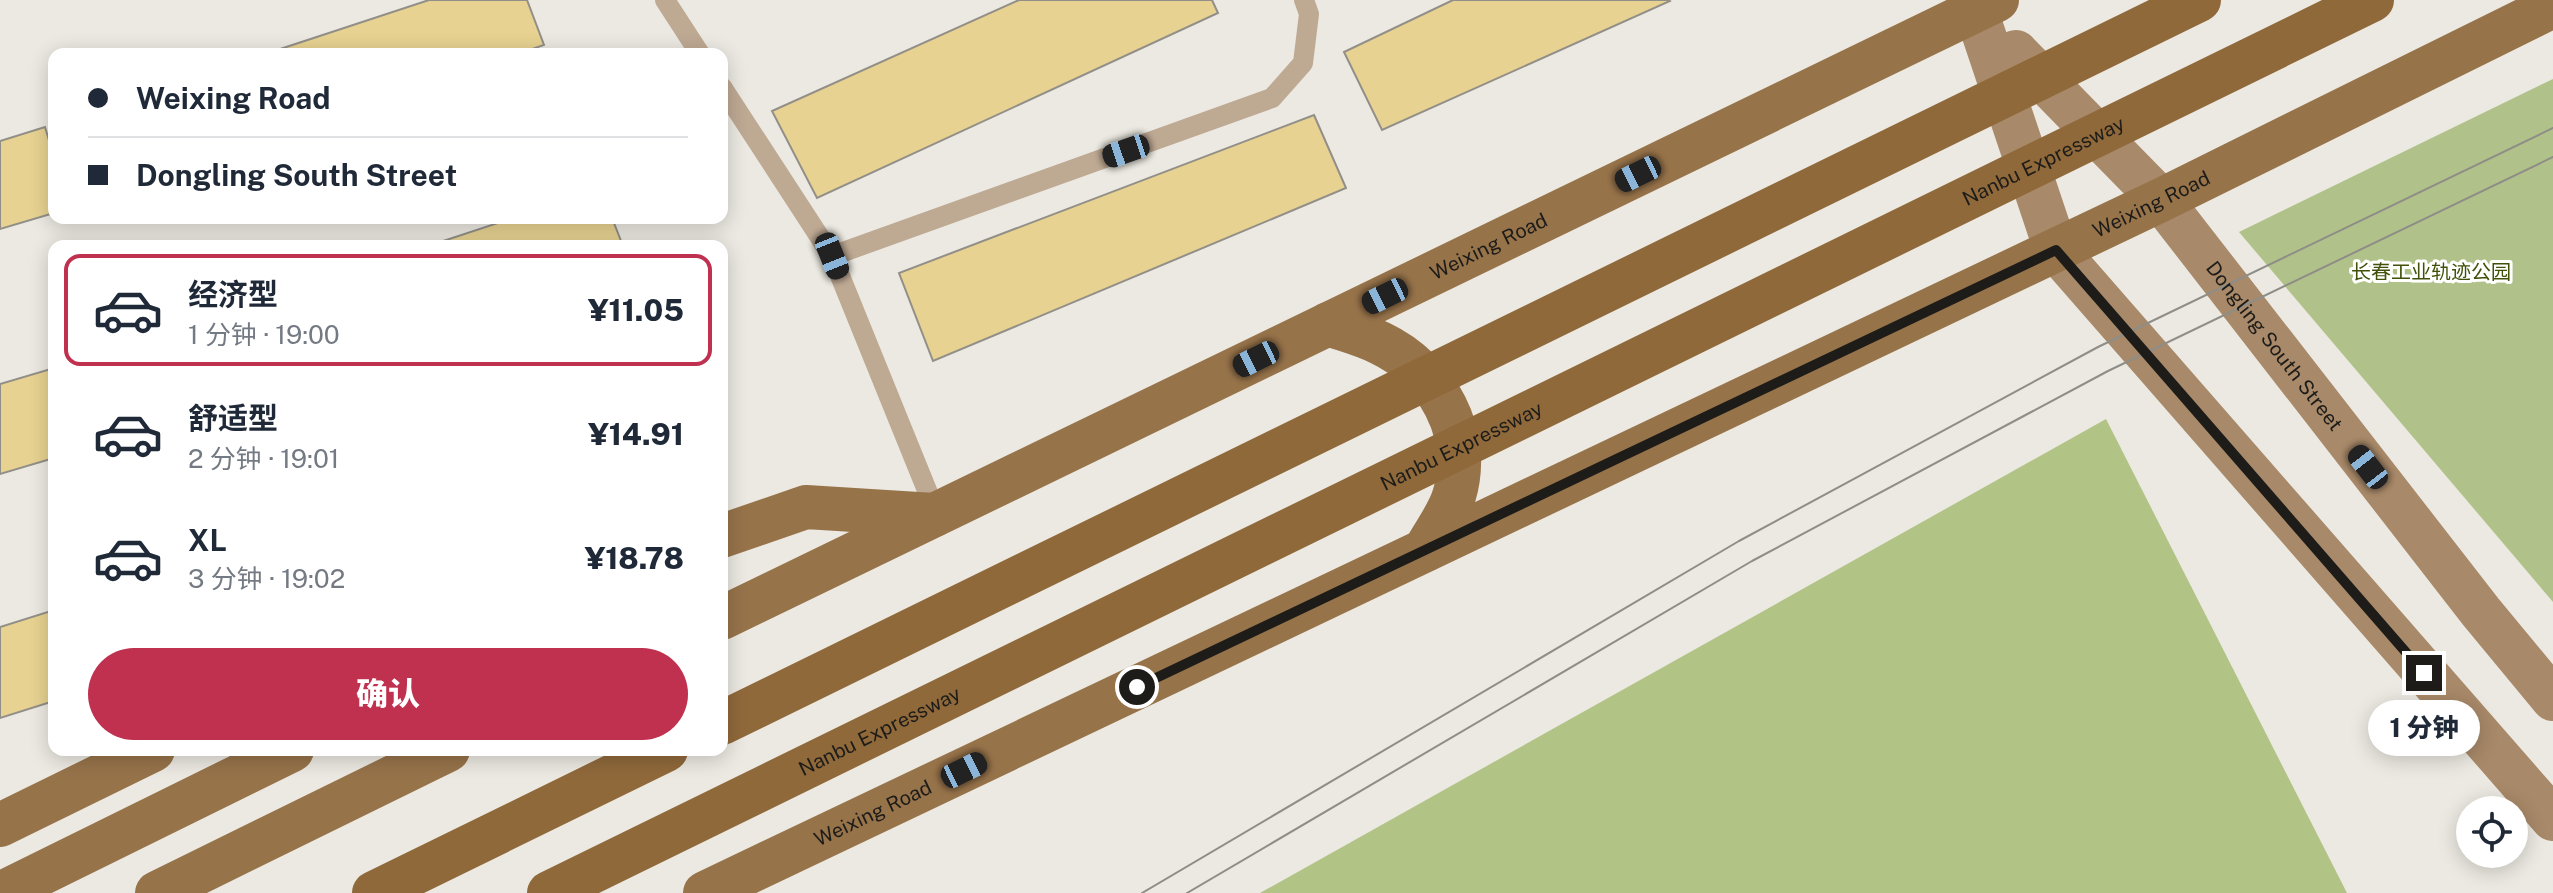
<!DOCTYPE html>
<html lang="zh">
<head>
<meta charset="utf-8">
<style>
  body { margin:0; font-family:"Public Sans","Noto Sans SC",sans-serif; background:#f6f6f7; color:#1f2937; height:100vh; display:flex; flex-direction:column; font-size:30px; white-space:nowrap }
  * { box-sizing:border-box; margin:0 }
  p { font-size:26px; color:#747a83 }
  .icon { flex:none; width:44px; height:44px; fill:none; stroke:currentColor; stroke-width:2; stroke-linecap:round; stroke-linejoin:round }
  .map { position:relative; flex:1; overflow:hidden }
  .details { position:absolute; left:48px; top:240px; width:680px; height:516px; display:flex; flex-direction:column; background:#fff; border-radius:16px; box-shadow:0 4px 20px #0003 }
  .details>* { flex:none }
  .top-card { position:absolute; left:48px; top:48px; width:680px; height:176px; border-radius:16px; box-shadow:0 4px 20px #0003; display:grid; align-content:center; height:176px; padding:0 40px; background:#fff }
  .tools { position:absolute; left:2456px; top:796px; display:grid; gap:16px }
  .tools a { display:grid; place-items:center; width:72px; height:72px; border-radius:50%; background:#fff; box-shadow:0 4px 20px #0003; font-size:40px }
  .end { position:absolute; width:36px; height:36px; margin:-18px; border:10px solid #1d1c19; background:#fff; box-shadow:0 0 0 4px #fff }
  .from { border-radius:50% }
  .bubble { position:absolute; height:56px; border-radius:28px; background:#fff; box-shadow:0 4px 20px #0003; font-size:26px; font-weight:800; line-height:56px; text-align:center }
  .car { position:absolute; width:24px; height:48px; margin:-24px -12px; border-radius:10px; box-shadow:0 0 6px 2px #0007; background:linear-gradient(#222 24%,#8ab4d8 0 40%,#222 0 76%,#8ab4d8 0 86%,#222 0) }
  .top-card b { display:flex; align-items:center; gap:28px; height:76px; font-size:30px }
  .top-card b+b { border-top:2px solid #e0e1e3 }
  .top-card i { width:20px; height:20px; background:#1f2937 }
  ul { padding:14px 0 0; list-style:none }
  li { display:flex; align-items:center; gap:24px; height:112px; margin:0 16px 12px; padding:0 24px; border:4px solid transparent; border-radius:16px }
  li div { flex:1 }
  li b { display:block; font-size:30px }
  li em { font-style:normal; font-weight:800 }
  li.current { border-color:#c0304f }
  li>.icon { width:72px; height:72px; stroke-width:1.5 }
  .primary-button { display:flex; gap:16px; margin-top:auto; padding:16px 40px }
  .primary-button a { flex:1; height:92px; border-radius:48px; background:#c0304f; color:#fff; font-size:32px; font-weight:800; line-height:92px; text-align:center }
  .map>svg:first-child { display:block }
</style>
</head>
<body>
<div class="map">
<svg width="2553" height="893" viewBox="0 0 2553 893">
  <rect width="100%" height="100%" fill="#ebe9e1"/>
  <path fill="#b0c289" d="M2553,79V602L2239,232Z"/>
  <path fill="#b1c486" d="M2106,419L2347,893H1260Z"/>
  <g fill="#e7d291" stroke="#928f88" stroke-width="2">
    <path d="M429,0H527L544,45L518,54H265Z"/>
    <path d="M1019,0H1212L1218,13L817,198L772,111Z"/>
    <path d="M1453,0H1669L1670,1L1382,130L1344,52Z"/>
    <path d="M1314,115L1346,188L933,361L899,273Z"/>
    <path d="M45,127L54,157V213L0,229V141Z"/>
    <path d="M513,218H612L623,246H428Z"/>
    <path d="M54,368V458L0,474V384Z"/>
    <path d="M54,610V701L0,718V627Z"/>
  </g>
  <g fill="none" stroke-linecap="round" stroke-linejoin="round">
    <g stroke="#bea993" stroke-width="20">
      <path d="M665,0L700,54"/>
      <path d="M722,87L832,256L937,515"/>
      <path d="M832,256L1272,98L1303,63L1309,14L1304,0"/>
    </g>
    <g stroke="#a88969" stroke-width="44">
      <path d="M1976,11L2056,250L2553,819"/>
      <path id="s1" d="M2016,52L2161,200L2481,612L2553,699"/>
    </g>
    <g stroke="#97734a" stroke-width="44">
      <path d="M1328,324C1345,330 1364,335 1380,343C1437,370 1473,434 1454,496C1449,514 1434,533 1425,550"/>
      <path d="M722,536L806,507L934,515"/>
      <path id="s2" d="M722,618L1997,0"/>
      <path d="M0,825L153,750"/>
      <path d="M2,893L292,750"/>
      <path d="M157,893L448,750"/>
      <path id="s3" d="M705,893L2161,200L2553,6"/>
    </g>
    <path stroke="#90693b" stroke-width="44" d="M374,893L666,750"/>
    <g stroke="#8e8d87" stroke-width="2">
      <path d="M1142,893L1739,541L2098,347L2553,128"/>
      <path d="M1187,893L1752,561L2108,371L2553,157"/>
    </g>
    <g stroke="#90693b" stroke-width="44">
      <path d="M722,723L2199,0"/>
      <path id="s4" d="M549,893L2372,0"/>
    </g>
  </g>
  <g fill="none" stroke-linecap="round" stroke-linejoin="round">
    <path stroke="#1d1c19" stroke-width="10" d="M1137,687L2056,250L2424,673"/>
  </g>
  <g text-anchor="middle" stroke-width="6" stroke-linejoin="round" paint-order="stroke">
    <g font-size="20" fill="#1d1c19" stroke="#fff">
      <text dy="7" stroke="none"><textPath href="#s4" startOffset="1664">Nanbu Expressway</textPath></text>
      <text dy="7" stroke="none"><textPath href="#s3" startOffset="1602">Weixing Road</textPath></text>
      <text dy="7" stroke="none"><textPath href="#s2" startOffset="852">Weixing Road</textPath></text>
      <text dy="7" stroke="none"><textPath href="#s1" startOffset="392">Dongling South Street</textPath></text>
      <text dy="7" stroke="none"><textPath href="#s4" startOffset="1016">Nanbu Expressway</textPath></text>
      <text dy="7" stroke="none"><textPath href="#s4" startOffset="368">Nanbu Expressway</textPath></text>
      <text dy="7" stroke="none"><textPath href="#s3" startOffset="186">Weixing Road</textPath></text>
    </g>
    <g font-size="20" fill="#41510a" stroke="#fff">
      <text x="2431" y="279">长春工业轨迹公园</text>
    </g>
  </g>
</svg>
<div class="tools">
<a><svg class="icon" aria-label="locate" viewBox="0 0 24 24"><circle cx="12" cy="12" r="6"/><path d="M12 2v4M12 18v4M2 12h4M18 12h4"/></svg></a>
</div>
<i class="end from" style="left:1137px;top:687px"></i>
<i class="end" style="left:2424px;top:673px"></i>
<div class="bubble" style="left:2368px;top:700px;width:112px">1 分钟</div>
<i class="car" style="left:1126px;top:151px;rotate:251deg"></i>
<i class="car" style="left:1638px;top:174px;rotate:244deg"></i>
<i class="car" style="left:832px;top:256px;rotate:158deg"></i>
<i class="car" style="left:1385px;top:296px;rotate:244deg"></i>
<i class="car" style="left:1256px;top:359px;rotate:244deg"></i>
<i class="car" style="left:2368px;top:467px;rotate:322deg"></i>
<i class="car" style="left:964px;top:770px;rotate:64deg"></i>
<div class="top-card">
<b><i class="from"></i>Weixing Road</b>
<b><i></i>Dongling South Street</b>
</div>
<section class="details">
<ul>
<li class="current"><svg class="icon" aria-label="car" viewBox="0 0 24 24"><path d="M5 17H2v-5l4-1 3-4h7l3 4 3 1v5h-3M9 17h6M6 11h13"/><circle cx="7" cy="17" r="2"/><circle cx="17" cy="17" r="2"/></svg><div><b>经济型</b><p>1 分钟 · 19:00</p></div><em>¥11.05</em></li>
<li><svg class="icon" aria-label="car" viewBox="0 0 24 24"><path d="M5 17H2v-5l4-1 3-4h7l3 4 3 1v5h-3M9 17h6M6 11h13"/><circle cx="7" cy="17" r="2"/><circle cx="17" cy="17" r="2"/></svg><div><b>舒适型</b><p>2 分钟 · 19:01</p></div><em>¥14.91</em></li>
<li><svg class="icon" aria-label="car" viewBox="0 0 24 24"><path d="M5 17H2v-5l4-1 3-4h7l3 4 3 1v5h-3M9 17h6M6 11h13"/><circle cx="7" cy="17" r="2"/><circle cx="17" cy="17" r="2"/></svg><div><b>XL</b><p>3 分钟 · 19:02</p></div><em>¥18.78</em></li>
</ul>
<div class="primary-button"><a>确认</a></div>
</section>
</div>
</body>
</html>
